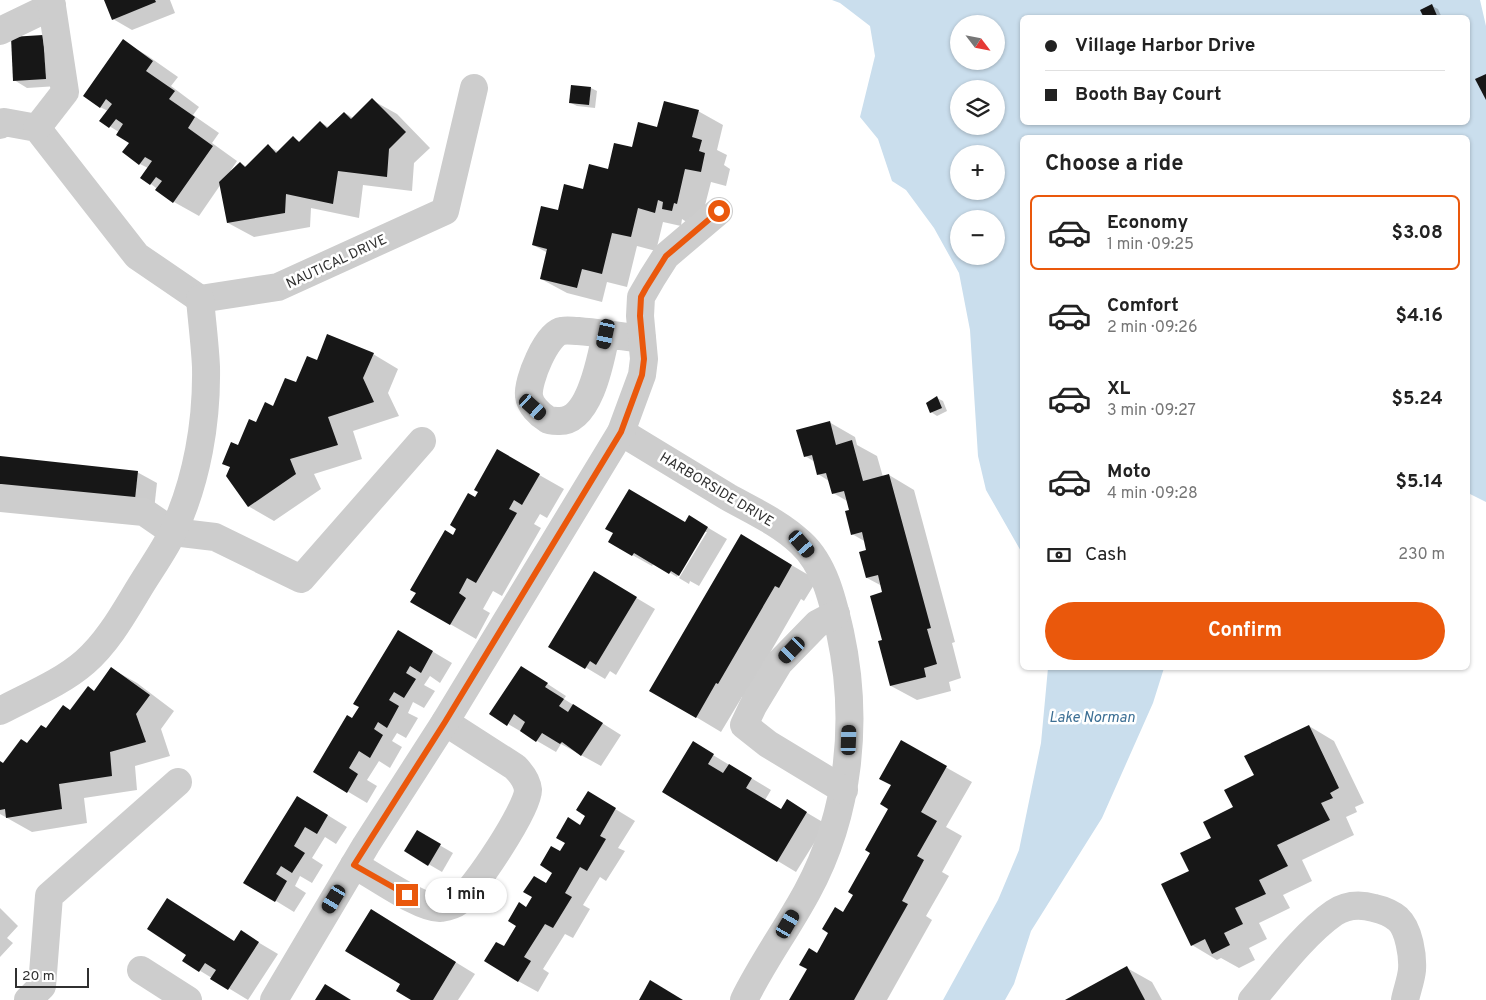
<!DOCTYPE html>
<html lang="en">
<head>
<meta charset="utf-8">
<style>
  body { margin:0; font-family:Overpass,sans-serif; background:#f2f2f2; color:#222; height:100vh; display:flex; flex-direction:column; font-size:19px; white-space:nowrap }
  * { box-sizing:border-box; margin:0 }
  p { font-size:16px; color:#767676 }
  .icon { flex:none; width:28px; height:28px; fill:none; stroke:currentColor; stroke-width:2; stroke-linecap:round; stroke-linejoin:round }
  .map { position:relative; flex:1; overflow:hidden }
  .sheet { position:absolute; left:1020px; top:135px; width:450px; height:535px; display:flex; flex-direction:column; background:#fff; border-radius:8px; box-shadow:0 1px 4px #0004 }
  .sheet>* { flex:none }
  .banner { position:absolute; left:1020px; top:15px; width:450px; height:110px; border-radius:8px; box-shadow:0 1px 4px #0004; display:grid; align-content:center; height:110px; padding:0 25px; background:#fff }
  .needle { width:32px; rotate:122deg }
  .controls { position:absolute; left:950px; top:15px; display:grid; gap:10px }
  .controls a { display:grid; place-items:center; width:55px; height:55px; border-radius:50%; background:#fff; box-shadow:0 1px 4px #0004; font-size:25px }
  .scale { position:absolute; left:15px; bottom:12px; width:74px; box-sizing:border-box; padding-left:5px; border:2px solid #303030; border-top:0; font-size:14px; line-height:18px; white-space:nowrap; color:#303030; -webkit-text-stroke:4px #fff; paint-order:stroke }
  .end { position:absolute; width:22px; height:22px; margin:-11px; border:6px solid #ea580c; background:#fff; box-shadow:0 0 0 2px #fff }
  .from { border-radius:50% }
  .bubble { position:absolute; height:35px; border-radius:18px; background:#fff; box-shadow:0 1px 4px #0004; font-size:16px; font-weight:700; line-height:35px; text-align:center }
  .car { position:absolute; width:15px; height:30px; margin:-15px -8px; border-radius:6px; box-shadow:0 0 4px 1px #0007; background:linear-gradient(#222 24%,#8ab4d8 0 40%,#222 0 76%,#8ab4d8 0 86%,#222 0) }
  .banner b { display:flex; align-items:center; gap:18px; height:48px; font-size:19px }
  .banner b+b { border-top:1px solid #e0e0e0 }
  .banner i { width:12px; height:12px; background:#222 }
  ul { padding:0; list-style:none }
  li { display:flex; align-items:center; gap:15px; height:75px; margin:0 10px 8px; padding:0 15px; border:2px solid transparent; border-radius:8px }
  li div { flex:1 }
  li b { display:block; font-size:19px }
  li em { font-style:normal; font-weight:700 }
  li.selected { border-color:#ea580c }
  li>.icon { width:45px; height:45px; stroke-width:1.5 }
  h2 { padding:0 25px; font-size:22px; line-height:60px }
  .pay { display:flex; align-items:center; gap:12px; height:55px; padding:0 25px; font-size:19px }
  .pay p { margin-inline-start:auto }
  .primary-button { display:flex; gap:10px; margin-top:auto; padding:10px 25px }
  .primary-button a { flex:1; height:58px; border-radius:30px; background:#ea580c; color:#fff; font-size:20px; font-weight:700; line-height:58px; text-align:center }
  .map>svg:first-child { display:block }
</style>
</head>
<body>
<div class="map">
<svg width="1486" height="1000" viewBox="0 0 1486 1000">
  <rect width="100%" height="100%" fill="#fff"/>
  <g fill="#cadeed" fill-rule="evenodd">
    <path d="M832,0H1480L1486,26V502L1468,493V138H1022V553L986,490L978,456L970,330L959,273L934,228L906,190L892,181L878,139L860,117L875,56L870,26L840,3ZM1022,18H1468V122H1022ZM959,24H996V61H959ZM959,89H996V126H959ZM959,154H996V191H959ZM959,219H996V256H959Z"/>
    <path d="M1048,668H1164L1153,703L1102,818L1031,931L1014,984L1005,1000H943L998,900L1019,850L1041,743Z"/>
  </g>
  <g fill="#0003">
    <path d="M105,0H170L175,13L132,30L113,19Z"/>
    <path d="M1432,6L1438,9L1442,18H1425Z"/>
    <path d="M43,37L58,86L27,88L14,80Z"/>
    <path d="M123,41L148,56L178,77L171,86L199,107L193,115L219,133L212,143L237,161L231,170L232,171L240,163L247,167L268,146L279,152L293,138L300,142L320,122L330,128L345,113L353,118L372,100L397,114L430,148L414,163L412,191L363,185L359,218L311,208L310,227L254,237L228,223L221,184L199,216L174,202L151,184L148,168L140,164L130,143L119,132L101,121L108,111L100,107Z"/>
    <path d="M591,88L597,91L595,108L577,106L571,103Z"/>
    <path d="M698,111L723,125L717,150L727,155L724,165L730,169L726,186L711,182L702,217L688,223L682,219L681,226L663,222L656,251L637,246L627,287L607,282L602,302L567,293L541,279L548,253L533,245L559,211L609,171L632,149L658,129Z"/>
    <path d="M373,354L398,369L388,393L399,416L353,431L362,459L314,474L321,489L274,521L248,506L238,447L257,424L317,362Z"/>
    <path d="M937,398L943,401L947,411L937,416L931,412Z"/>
    <path d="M829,422L855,437L857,445L877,456L883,477L889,475L914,490L955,642L952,643L961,678L949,682L951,691L917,700L891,686L883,641L884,593L882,586L867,578L868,550L866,542L852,534L851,510L849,502L833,493L829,481L818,474L815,462L805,456Z"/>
    <path d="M497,451L564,489L547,518L540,514L534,524L541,528L502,596L493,591L483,609L490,613L476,639L412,602L476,499Z"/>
    <path d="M0,457L137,472L157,483L154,510Z"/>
    <path d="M690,517L727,539L699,586L690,581L689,584L679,578L707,532H704L677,577L654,563L652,566L609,542L686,523Z"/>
    <path d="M742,536L817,580L804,601L801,599L744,698L742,697L721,732L651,690Z"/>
    <path d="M613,584L655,609L616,675L610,671L605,679L550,646Z"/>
    <path d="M398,631L452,663L440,683L430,676L424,685L435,691L424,708L413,702L408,713L418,718L406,738L397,733L392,741L402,747L390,768L379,761L367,780L377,786L367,803L315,772L353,720Z"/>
    <path d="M112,669L137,683L174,711L161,729L170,756L135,766L137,790L84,798L87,823L32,832L0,814V762L4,764L95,692Z"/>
    <path d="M540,679L566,696L564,699L621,735L601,766L561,744L556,752L491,714Z"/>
    <path d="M1309,726L1334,741L1364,803L1355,807L1357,812L1346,817L1354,835L1302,860L1312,881L1283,895L1290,908L1259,923L1267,939L1249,948L1255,960L1239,968L1221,958L1217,960L1192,945L1191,871L1255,776Z"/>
    <path d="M901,742L972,782L946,827L962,836L942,872L949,876L926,916L932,920L887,1000H791L854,895L890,808L892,785Z"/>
    <path d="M693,743L771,790L765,800L782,810L787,801L826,824L796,872L664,792Z"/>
    <path d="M607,804L635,821L618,848L625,851L606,881L600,877L583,905L590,909L573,938L565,934L543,969L549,973L538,992L518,981L504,948L526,908L546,884L554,872L560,853L581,826Z"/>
    <path d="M316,808L347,827L336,844L325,837L312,858L323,865L312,883L300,876L295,886L306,893L294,912L245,882Z"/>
    <path d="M417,832L453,853L442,872L406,851Z"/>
    <path d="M167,899L235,942L241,932L278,954L248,1000L184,961L188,955Z"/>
    <path d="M0,908L18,926L7,938L13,943L0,957Z"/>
    <path d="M390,922L475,974L458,1000H413L402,984Z"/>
    <path d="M1127,968L1152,982L1162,1000H1067Z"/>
  </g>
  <g fill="#171717">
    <path d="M104,0H155L156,2L112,20Z"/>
    <path d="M1432,4L1438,18H1424L1420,10Z"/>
    <path d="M43,35L46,79L13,81L11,37Z"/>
    <path d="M123,39L153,61L146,71L175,91L169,99L195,117L188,128L213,146L173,203L155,190L162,181L156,177L150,185L140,178L152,161L145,157L139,165L122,152L129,143L116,135L123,124L116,119L109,128L99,121L112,104L106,99L100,108L83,96Z"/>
    <path d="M1486,74V100L1475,79Z"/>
    <path d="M571,85L591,87L589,105L569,103Z"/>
    <path d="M372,98L406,132L389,149L387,177L338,171L333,204L286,194L285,213L227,223L219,182L240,162L245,167L268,144L276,153L293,136L299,142L320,121L327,128L344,112L351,119Z"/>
    <path d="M664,101L699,110L692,137L702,140L699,151L705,153L701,172L685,169L677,204L674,203L672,211L662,209L663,202L658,200L655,213L638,208L631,237L612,233L602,274L582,269L577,288L540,279L547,249L532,245L541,206L558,210L564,184L583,189L589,164L608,169L614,143L632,147L638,122L657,127Z"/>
    <path d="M327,334L374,353L363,378L374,402L328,417L338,445L290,459L296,474L248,507L226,476L230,467L222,464L231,442L238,445L249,419L256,422L265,402L273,406L285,378L296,382L307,356L317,360Z"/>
    <path d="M937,396L942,408L930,413L926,403Z"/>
    <path d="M830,421L836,445L852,440L863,481L889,474L931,628L927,629L937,664L924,668L926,677L890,686L878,641L882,640L870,596L882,592L878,575L866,578L859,552L866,550L862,532L851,535L845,511L849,510L844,491L832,494L826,473L817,475L812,455L804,457L796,430Z"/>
    <path d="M497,449L540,474L522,505L514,500L509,509L517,513L476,583L467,578L459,593L466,598L450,625L410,602L416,593L410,590L445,530L453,535L456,529L450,525L468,493L475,497L478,492L474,490Z"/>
    <path d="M0,456L138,471L135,499L0,485Z"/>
    <path d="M629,489L685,522L689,515L708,527L679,576L671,571L669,574L634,553L632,556L608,542L613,533L605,529Z"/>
    <path d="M741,534L792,565L779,588L775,586L718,684L716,683L696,718L649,691Z"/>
    <path d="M594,571L637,597L596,665L590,661L585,669L548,647Z"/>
    <path d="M398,630L433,651L421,673L410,666L406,673L416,679L404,698L394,692L389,700L399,706L387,728L378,722L374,729L383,735L370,758L359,751L349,768L358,774L347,793L313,772L347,715L352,718L359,707L353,704Z"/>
    <path d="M521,666L548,683L545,687L564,699L559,706L568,712L573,704L603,723L581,756L562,742L560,744L542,733L536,742L520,731L525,722L514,714L507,726L489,714Z"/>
    <path d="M111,667L150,695L136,714L146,742L110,752L112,776L59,784L62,809L6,818L5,809L0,810V761L3,763L21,739L27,743L41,725L46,728L63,705L70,710L88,686L94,691Z"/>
    <path d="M1309,725L1339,788L1330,793L1333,798L1321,803L1330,820L1277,845L1288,866L1259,880L1266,894L1235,908L1243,924L1224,933L1230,945L1212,954L1205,939L1191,946L1161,884L1189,871L1180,853L1211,838L1203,822L1233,807L1224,790L1254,775L1244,756Z"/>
    <path d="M901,740L947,766L921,812L937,821L917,856L924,860L902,901L908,904L854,1000H789L807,969L799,965L809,948L817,953L828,933L822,929L835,907L843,912L853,895L848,892L870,853L865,850L888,809L880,804L891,785L879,779Z"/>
    <path d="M693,741L714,754L708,764L723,773L729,764L752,778L746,788L781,809L787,799L807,812L777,862L662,792Z"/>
    <path d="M588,791L616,808L600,836L606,839L587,871L580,867L565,893L572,897L553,928L545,924L524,957L531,961L518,982L484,961L496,942L504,946L516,926L508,921L519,902L526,907L532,897L523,892L534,876L546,883L552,873L540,865L551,846L560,851L565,843L556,838L568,817L580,825L585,816L576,810Z"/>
    <path d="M297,796L328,815L317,834L305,827L294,846L305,853L292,873L281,866L276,874L287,881L275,902L243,883Z"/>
    <path d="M417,830L441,844L428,866L404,851Z"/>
    <path d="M167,898L234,941L241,930L259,942L228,990L210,979L216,970L205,963L199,972L182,961L186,955L147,929Z"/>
    <path d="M371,909L456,962L433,1000H411L396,991L400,984L345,951Z"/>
    <path d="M1127,966L1145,1000H1065Z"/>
    <path d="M650,980L683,1000H639Z"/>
    <path d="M325,984L351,1000H315Z"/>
  </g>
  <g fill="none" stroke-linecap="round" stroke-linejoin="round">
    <g stroke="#cdcdcd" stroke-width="28">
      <path d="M0,31L52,6"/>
      <path d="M0,125L4,122L37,128L137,256L200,299"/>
      <path d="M37,128L65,92L51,0"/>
      <path d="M200,299L278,287L445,211L474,88"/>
      <path d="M606,334C601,358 590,423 558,421C554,421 550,421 547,419C539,414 530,405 529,396C527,381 547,333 562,331C567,330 573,331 578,331C599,333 621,336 642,339"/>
      <path d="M621,432C657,454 692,475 728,497C753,511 780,523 801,543C825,565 833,602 840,632C859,719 850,813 807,892C787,929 762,963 744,1000"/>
      <path d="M0,498L144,512L173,532L215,537L301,579L422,441"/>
      <path d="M836,614L817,624L779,663L753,706L744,725L768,744L844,790"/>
      <path d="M0,711C28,696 61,683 85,662C109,641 125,611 141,585C152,567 165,549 174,530C197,480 207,422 206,367C205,345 202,322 200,299"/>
      <path d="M354,865C374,875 420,909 440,908C446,907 453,906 458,902C474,890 528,809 528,790C527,780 521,773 515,767L445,722"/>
      <path d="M141,970L188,1000"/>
      <path d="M28,1000L42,986L49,896L178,782"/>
      <path d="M274,1000L366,845L445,722L621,432L642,375L644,359L640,316L641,297L652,278L666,256L719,211"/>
      <path d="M1252,1000C1275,973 1305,933 1334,913C1346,905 1360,904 1374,908C1383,910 1391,913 1398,919C1409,929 1413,956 1412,970C1411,980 1407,990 1405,1000"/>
    </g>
  </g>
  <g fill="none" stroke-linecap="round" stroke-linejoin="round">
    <path stroke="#ea580c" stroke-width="6" d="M407,895L354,865L445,722L621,432L642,375L644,359L640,316L641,297L646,288L666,256L719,211"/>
  </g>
  <g text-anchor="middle" stroke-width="5" stroke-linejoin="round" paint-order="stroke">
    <g font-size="14" fill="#303030" stroke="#fff">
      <text transform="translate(336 261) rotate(-25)" y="5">NAUTICAL DRIVE</text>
      <text transform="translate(717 489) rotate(31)" y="5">HARBORSIDE DRIVE</text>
    </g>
    <g font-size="15" font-style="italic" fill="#3c6f94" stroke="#fff">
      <text x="1092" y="722">Lake Norman</text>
    </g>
  </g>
</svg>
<div class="controls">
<a><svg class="needle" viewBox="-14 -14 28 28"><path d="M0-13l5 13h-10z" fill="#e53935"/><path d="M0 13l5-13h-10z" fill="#767676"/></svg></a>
<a><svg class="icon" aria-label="layers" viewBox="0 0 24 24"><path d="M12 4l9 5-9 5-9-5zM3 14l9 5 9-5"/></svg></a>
<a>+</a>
<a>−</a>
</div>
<div class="scale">20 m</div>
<i class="end from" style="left:719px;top:211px"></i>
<i class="end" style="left:407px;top:895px"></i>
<div class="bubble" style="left:425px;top:878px;width:82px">1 min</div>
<i class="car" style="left:606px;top:334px;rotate:192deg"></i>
<i class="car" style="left:533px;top:407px;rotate:132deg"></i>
<i class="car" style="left:802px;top:544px;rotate:139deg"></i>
<i class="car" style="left:792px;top:650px;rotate:224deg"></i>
<i class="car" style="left:849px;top:740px;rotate:2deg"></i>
<i class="car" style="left:334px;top:899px;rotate:211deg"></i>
<i class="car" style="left:788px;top:924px;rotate:30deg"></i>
<div class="banner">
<b><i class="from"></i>Village Harbor Drive</b>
<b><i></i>Booth Bay Court</b>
</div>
<section class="sheet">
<h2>Choose a ride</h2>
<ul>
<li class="selected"><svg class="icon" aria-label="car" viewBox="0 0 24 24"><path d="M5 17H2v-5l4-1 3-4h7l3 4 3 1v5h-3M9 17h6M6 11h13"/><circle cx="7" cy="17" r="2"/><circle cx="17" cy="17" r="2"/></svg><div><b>Economy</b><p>1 min · 09:25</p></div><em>$3.08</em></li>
<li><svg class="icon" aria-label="car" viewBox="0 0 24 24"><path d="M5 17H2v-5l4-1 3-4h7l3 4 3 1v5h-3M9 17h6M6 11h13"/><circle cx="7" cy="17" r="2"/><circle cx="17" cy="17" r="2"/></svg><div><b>Comfort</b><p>2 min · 09:26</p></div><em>$4.16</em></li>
<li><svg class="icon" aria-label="car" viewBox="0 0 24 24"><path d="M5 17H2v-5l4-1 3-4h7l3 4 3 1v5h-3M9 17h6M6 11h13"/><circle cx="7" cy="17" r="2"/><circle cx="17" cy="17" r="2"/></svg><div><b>XL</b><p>3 min · 09:27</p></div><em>$5.24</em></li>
<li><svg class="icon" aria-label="car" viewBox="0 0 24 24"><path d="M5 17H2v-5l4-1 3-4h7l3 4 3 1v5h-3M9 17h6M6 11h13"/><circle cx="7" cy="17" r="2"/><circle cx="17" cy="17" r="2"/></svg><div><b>Moto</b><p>4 min · 09:28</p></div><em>$5.14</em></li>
</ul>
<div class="pay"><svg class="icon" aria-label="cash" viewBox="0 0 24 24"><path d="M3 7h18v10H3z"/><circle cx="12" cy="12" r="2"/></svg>Cash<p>230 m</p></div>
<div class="primary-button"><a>Confirm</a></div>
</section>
</div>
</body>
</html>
